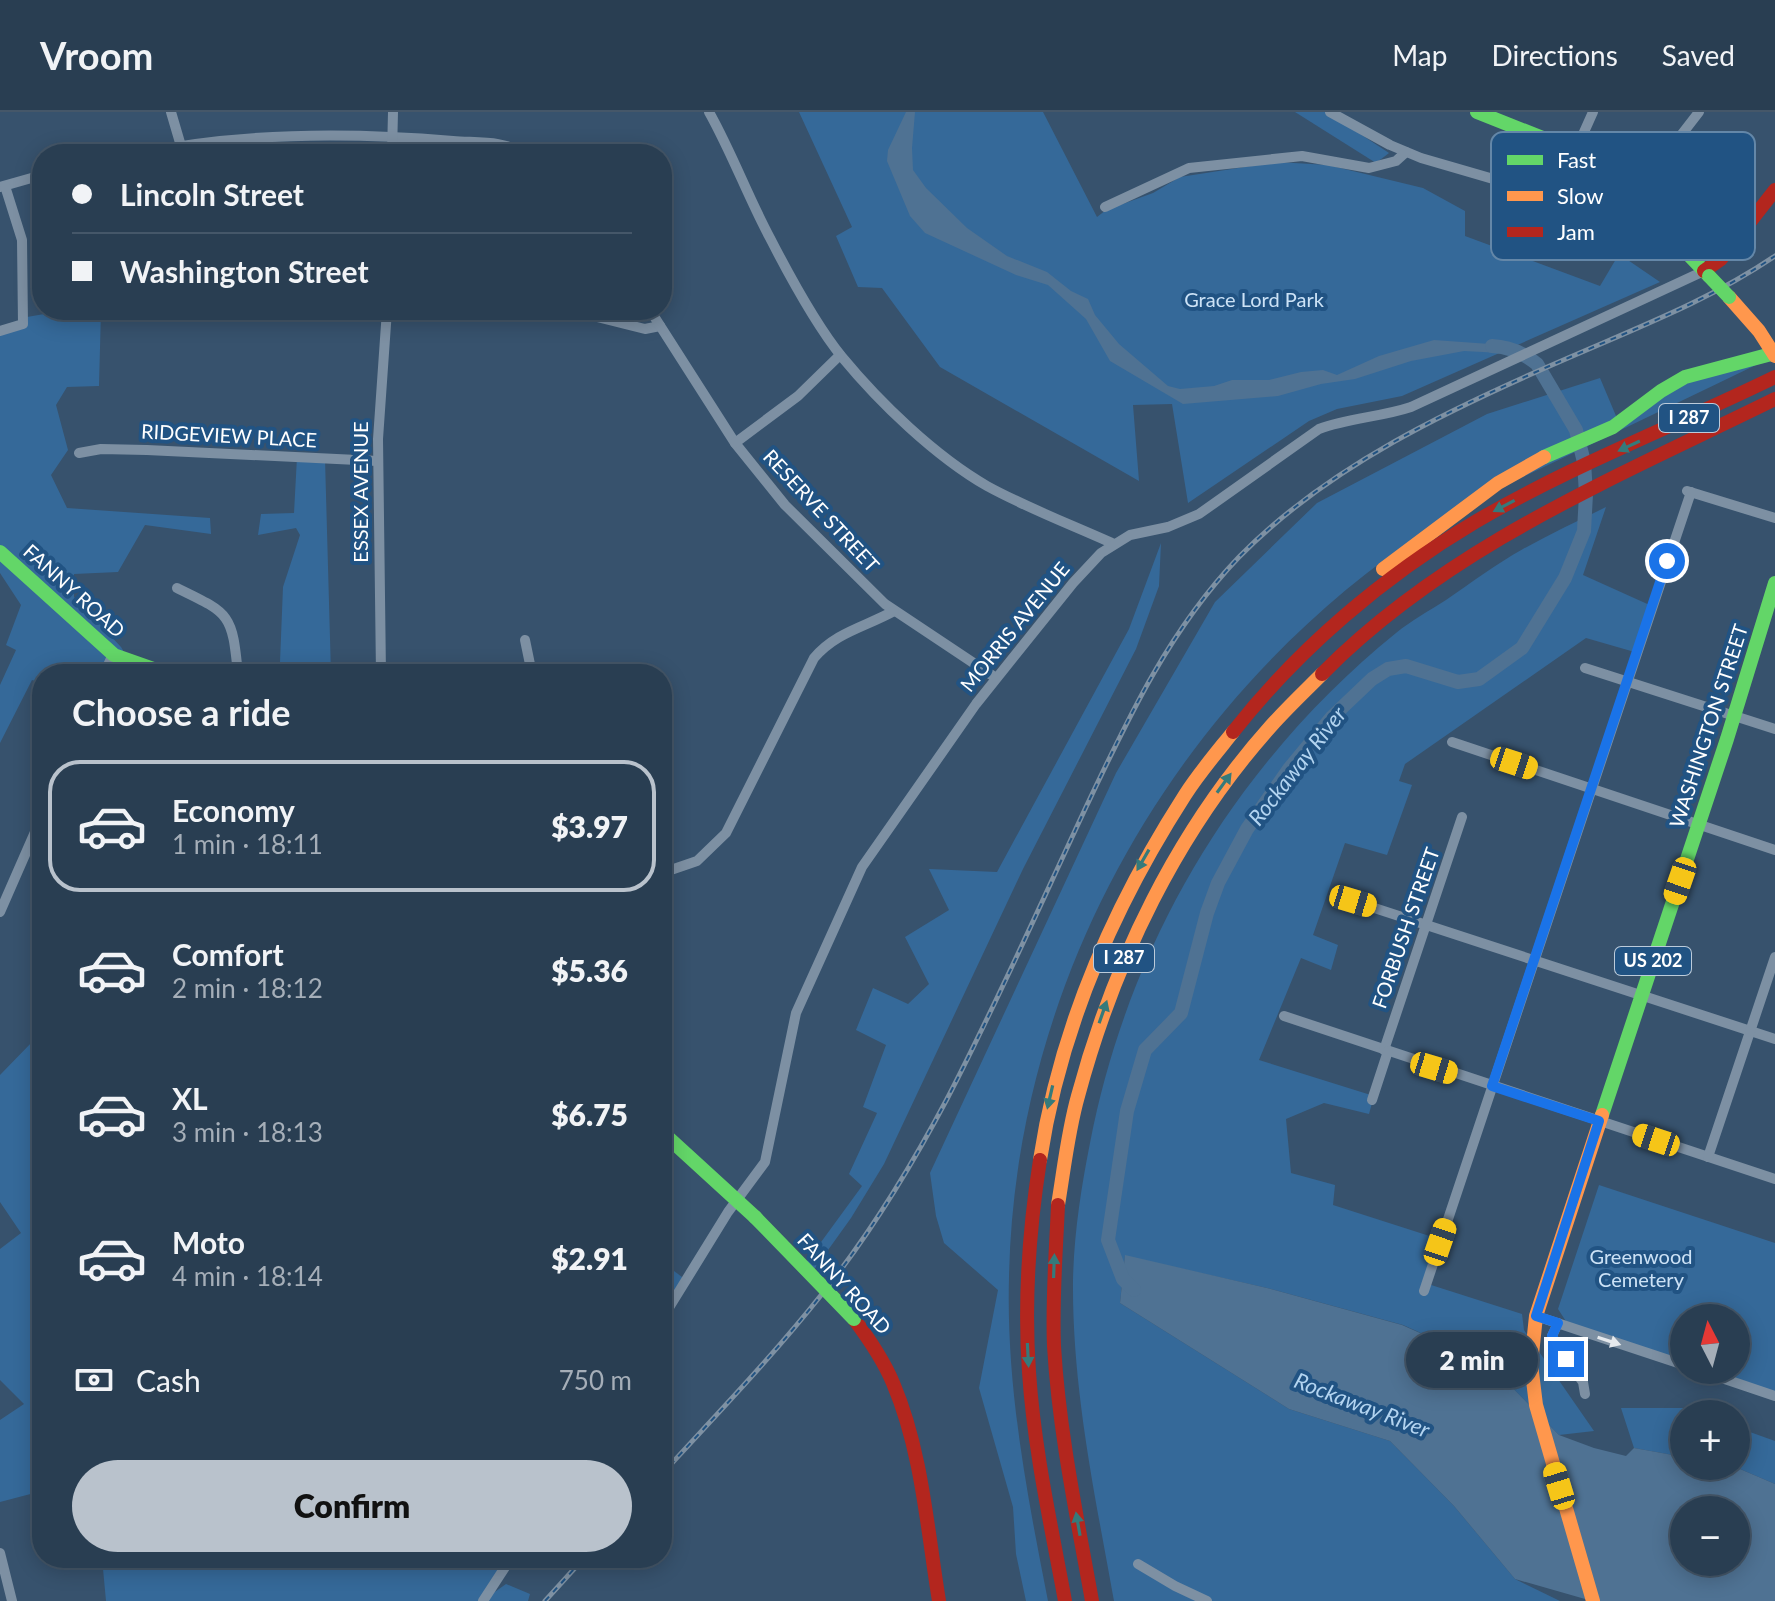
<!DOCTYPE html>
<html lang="en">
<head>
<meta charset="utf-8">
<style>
  body { margin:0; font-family:Lato,sans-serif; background:#35495c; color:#f1f3f6; height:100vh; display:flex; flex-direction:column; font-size:30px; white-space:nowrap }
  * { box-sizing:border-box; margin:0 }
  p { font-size:26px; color:#a5aeb8 }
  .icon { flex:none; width:44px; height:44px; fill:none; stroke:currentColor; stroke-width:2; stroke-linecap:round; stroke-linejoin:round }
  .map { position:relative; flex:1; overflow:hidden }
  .panel { position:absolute; left:32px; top:552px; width:640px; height:904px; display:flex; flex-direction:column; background:#293e52; border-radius:32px; box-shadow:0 4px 20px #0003,0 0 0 2px #455769 }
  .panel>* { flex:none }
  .top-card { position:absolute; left:32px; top:32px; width:640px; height:176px; border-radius:32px; box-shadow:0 4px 20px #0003,0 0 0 2px #455769; display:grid; align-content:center; height:176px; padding:0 40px; background:#293e52 }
  .needle { width:52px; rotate:354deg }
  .fabs { position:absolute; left:1670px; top:1192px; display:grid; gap:16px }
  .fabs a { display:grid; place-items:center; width:80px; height:80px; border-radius:50%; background:#293e52; box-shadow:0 4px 20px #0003,0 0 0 2px #455769; font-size:40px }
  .end { position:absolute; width:36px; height:36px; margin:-18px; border:10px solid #1a73e8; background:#fff; box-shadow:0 0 0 4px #fff }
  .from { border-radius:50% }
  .bubble { position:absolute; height:56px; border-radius:28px; background:#293e52; box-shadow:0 4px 20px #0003,0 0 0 2px #455769; font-size:26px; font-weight:800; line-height:56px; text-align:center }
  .car { position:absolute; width:24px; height:48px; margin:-24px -12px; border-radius:10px; box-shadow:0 0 6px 2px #0007; background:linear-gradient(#f5c518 24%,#345 0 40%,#f5c518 0 76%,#345 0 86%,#f5c518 0) }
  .top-card b { display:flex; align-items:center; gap:28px; height:76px; font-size:30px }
  .top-card b+b { border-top:2px solid #455769 }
  .top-card i { width:20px; height:20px; background:#f1f3f6 }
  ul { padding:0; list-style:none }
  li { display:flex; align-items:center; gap:24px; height:132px; margin:0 16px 12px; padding:0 24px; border:4px solid transparent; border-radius:32px }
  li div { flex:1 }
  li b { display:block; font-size:30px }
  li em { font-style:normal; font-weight:800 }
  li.selected { border-color:#b9c2cc }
  li>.icon { width:72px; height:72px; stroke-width:1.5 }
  h2 { padding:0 40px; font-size:36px; line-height:96px }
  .pay { display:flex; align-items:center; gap:20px; height:88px; padding:0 40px; font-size:30px }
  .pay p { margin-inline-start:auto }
  .button { display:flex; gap:16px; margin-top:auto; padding:16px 40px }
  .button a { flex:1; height:92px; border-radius:48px; background:#b9c2cc; color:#111; font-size:32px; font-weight:800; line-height:92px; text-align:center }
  header { display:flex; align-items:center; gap:48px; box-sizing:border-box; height:112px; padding:0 40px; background:#293e52; border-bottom:2px solid #455769 }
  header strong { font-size:38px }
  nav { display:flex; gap:44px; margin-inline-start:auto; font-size:28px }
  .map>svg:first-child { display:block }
</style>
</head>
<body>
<header>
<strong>Vroom</strong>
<nav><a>Map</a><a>Directions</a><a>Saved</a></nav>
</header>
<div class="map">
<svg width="1775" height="1489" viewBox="0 0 1775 1489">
  <rect width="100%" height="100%" fill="#37526d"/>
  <g fill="#356999">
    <path d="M799,0H1043L1097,105L1106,98L1153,81L1180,65L1277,50L1328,53L1423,76L1465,99V124L1600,174L1619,142L1660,170L1402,284L1337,297L1309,309L1188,391L1172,292L1133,293L1139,369L940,255L882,176L858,175L836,124L852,115Z"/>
    <path d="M1295,0H1327L1389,41L1376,51Z"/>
    <path d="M67,198H101L99,274L67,275L56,293L68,338L51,363L67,396L210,406L211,422L145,413L118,460L74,462V485L121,535L137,562H42V571L32,568L0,631V573L16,538L6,533L21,493L0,461V221L27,205Z"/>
    <path d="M1758,252C1696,282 1633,312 1571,342C1523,365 1475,387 1430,416C1179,580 1015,864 1009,1165C1006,1275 1027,1382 1048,1489H1026L1016,1442L1013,1395L979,1276L998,1178L944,1131L936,1104L930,1061L1116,661L1215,490L1317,391L1487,302L1600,266L1619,311L1690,265Z"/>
    <path d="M297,345L325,347L331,562H298L280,550L283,475L300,423L296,416L258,423L261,402L294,401Z"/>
    <path d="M1606,395L1583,463L1654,495L1638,541L1586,526L1405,652L1399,669L1412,673L1387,743L1345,731L1313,823L1338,833L1331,858L1301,846L1259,948L1374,984L1369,1002L1324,991L1286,1007L1291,1061L1335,1073L1333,1093L1442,1128L1428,1172L1522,1202L1524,1218L1594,1319L1559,1323L1488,1251L1403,1213L1267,1176L1125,1144L1120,1191L1289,1297L1390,1329L1454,1394L1515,1467L1560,1489H1114C1095,1383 1072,1277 1073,1168C1074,1122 1081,1076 1090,1031C1129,829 1237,650 1396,521C1412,508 1429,499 1446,488C1471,471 1496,452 1523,437C1550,422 1578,409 1606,395Z"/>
    <path d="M1161,431L1159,474L1136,537L1023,757L884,1052L851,1106L813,1159L805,1152L862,1074L849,1062L877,1001L863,995L886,933L856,918L873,876L908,892L929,872L905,825L949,798L929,757L997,760L1129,517Z"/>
    <path d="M42,887V1379L0,1390V1308L24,1292L0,1268V1137L21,1121L0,1090V963L34,928Z"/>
    <path d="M1599,1073L1775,1131V1283L1697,1258H1736V1206H1684V1254L1571,1217L1558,1197Z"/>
    <path d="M662,1150L686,1168L662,1202Z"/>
    <path d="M1621,1296H1686L1702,1302H1684V1345L1634,1336Z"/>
    <path d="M1736,1315L1775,1329V1372L1733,1354H1736Z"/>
    <path d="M102,1446H511L480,1489H106Z"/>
    <path d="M506,1472L530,1482L528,1489H482Z"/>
  </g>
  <g fill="#4f7293" fill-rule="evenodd">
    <path d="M906,0H915L912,36L913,58L926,76L967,116L1007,144L1047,160L1071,179L1088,187L1095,203L1119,232L1168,274L1180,277L1214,274L1232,268H1269L1301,260L1323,258L1337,263L1379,244L1434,228L1518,234L1501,241L1464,239L1411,249L1355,267L1321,272L1278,284L1183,292L1110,249L1086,207L1048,173L1016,163L925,121L910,104L887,49L888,38Z"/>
    <path d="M1125,1143L1267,1176L1402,1213L1488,1251L1559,1323L1594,1336L1626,1344L1634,1336L1684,1345V1354H1733L1775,1372V1489H1592L1515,1467L1454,1394L1390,1329L1289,1297L1120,1191ZM1684,1398H1736V1450H1684Z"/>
  </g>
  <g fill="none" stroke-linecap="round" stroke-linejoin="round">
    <path stroke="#4f7293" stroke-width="14" d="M1134,1178L1123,1167L1108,1128L1127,999L1145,938L1181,901L1207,801L1218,771L1247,717L1289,657L1332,605L1372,567L1388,557L1406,554L1458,570L1479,567L1522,536L1565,466L1584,419L1586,382L1584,350L1576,318L1537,252C1524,241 1510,235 1492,234"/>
    <g stroke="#7d90a3" stroke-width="10">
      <path d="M171,0L181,34"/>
      <path d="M709,0C732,41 748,85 770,126C789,163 816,213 842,245C880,291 935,344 987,374C1027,396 1072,413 1114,432"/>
      <path d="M1330,0L1390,33L1421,46L1658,115"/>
      <path d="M1576,38L1593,0"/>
      <path d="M136,42C240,20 348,20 453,29C477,31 504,28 524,42"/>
      <path d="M392,42L393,0"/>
      <path d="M0,75L42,63"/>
      <path d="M1634,84L1699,0"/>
      <path d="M1105,95L1189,56L1302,44L1369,56L1396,49L1406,40"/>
      <path d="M569,198L645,217L660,214"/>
      <path d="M650,198L735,331L785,393L885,492L996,566"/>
      <path d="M0,219L23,212L22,128L5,74"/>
      <path d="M735,331L798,284L840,243"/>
      <path d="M79,341L101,337L147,338L378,349"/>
      <path d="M1687,379L1775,406"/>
      <path d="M177,476C231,502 232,502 238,562"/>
      <path d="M525,528L532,562"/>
      <path d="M1585,556L1775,617"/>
      <path d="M104,562L113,542"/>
      <path d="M381,562L378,327L387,198"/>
      <path d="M1452,630L1775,738"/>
      <path d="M662,761L697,749L726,721L814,546C836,520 865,515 894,499"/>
      <path d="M1353,789L1775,927"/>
      <path d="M0,800L42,704"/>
      <path d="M1284,904L1775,1067"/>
      <path d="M1384,938L1462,705"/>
      <path d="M1372,988L1388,939"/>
      <path d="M1708,1045L1775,845"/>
      <path d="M1424,1179L1691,380"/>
      <path d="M1536,1204L1684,1253"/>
      <path d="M662,1207L728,1100L765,1050L796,901L862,755L976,592L1073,471L1101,441L1130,423L1168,415L1199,402L1319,317C1349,306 1381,305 1411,295L1704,159"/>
      <path d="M1558,1211L1552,1224L1553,1229L1583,1270L1585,1282"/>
      <path d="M1698,1258L1775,1284"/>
      <path d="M0,1441L12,1489"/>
      <path d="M1138,1452L1175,1474L1207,1489"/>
      <path d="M483,1489L511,1446"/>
    </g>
    <g stroke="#63d668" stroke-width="14">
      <path d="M1477,0L1598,48L1709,164"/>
      <path d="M1544,345L1613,315L1661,279L1685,265L1775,241"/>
      <path d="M0,440L114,543L168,562"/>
      <path d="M1602,1003L1727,627L1775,471"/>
      <path d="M662,1020L755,1105"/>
    </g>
    <g stroke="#ff974d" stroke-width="14">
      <path d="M1729,185L1759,219L1775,244"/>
      <path d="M1383,457L1498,371L1544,345"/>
      <path d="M1040,1048C1060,916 1113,795 1185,683C1199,661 1217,640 1233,620"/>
      <path d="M1058,1093C1064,1057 1068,1019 1078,984C1114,850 1177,719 1271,614C1287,596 1305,579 1322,562"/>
      <path d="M1593,1489L1536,1293L1531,1252L1536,1204L1602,1003"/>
    </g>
    <g stroke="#b3261e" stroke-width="14">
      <path d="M1704,159L1721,147L1775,78"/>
      <path d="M1322,562C1448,434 1617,365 1775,287"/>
      <path d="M1233,620C1298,537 1384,464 1475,410C1570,354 1675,314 1775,265"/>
      <path d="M1040,1048C1029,1118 1024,1189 1029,1260C1034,1337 1051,1413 1065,1489"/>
      <path d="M1058,1093C1056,1140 1052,1187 1054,1234C1059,1320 1077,1405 1092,1489"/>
      <path d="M854,1207C869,1227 883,1247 893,1271C922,1339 927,1416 939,1489"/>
    </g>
    <defs>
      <g id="rail">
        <path d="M662,1362C716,1303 772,1245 822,1182C870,1122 911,1055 947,987C997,891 1041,791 1087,693C1129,604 1170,517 1239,445C1328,354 1452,296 1568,246C1639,215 1710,188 1775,144"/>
        <path d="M545,1489L584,1446"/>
      </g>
    </defs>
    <use href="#rail" stroke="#7e91a3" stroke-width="5"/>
    <use href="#rail" stroke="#215383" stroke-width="2" stroke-dasharray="6" stroke-linecap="butt"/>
    <g stroke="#63d668" stroke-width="14">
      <path d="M1709,164L1729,185"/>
      <path d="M755,1105L854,1207"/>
    </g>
  </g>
  <defs><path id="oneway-solid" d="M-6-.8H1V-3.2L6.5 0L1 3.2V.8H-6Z" transform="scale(2)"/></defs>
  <g fill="#357a7b">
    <use href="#oneway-solid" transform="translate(1629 334) rotate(155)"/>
    <use href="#oneway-solid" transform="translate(1504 394) rotate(152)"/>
    <use href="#oneway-solid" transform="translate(1224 671) rotate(-54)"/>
    <use href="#oneway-solid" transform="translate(1143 748) rotate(120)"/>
    <use href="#oneway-solid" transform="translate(1103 900) rotate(-71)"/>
    <use href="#oneway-solid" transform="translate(1050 985) rotate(103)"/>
    <use href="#oneway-solid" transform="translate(1054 1154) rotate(-88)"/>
    <use href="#oneway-solid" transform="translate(1028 1243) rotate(87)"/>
    <use href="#oneway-solid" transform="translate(1078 1412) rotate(-100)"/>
  </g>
  <use fill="#e5e9ed" href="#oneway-solid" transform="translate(1609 1229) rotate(18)"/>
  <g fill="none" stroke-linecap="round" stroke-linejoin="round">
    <path stroke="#1a73e8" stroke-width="10" d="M1566,1247L1552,1224L1558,1211L1536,1204L1599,1009L1492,974L1667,449"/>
  </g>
  <g text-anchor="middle" stroke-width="8" stroke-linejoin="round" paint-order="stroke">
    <g fill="#215383" stroke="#bccbda" stroke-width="2">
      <rect x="1659" y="292" width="60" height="28" rx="6"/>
      <rect x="1094" y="832" width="60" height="28" rx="6"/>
      <rect x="1615" y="835" width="76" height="28" rx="6"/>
    </g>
    <g font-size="18" font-weight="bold" fill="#fff">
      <text x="1689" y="312">I 287</text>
      <text x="1124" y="852">I 287</text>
      <text x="1653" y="855">US 202</text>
    </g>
    <g font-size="20" fill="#cce2f6" stroke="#215383">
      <text x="1254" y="195">Grace Lord Park</text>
      <text x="1641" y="1152">Greenwood<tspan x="1641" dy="23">Cemetery</tspan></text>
    </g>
    <g font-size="20" fill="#fff" stroke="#215383">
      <text transform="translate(229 324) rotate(3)" y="7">RIDGEVIEW PLACE</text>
      <text transform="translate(361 380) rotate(-90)" y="7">ESSEX AVENUE</text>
      <text transform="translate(821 399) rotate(47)" y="7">RESERVE STREET</text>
      <text transform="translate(74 479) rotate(42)" y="7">FANNY ROAD</text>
      <text transform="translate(1015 515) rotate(-51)" y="7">MORRIS AVENUE</text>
      <text transform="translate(1709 614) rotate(-72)" y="7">WASHINGTON STREET</text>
      <text transform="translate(1406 816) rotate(-71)" y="7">FORBUSH STREET</text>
      <text transform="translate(844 1172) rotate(48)" y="7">FANNY ROAD</text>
    </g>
    <g font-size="22" font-style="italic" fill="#b3d4f0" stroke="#215383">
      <text transform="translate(1297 654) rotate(-52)" y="8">Rockaway River</text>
      <text transform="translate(1362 1293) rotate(21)" y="8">Rockaway River</text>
    </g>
  </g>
  <rect x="1491" y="20" width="264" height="128" rx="12" fill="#215383" stroke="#6487a8" stroke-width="2"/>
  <rect x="1507" y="43" width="36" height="10" fill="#63d668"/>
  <rect x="1507" y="79" width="36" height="10" fill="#ff974d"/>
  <rect x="1507" y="115" width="36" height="10" fill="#b3261e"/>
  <g font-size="22" fill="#fff">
    <text x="1557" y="56">Fast</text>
    <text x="1557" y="92">Slow</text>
    <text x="1557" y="128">Jam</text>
  </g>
</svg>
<div class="fabs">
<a><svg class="needle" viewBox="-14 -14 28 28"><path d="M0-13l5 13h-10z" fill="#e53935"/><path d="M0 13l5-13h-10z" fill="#a5aeb8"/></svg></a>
<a>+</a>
<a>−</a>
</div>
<i class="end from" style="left:1667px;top:449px"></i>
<i class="end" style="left:1566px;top:1247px"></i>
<div class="bubble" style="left:1406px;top:1220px;width:132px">2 min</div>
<i class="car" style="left:1514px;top:651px;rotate:108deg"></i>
<i class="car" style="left:1680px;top:769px;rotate:199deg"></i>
<i class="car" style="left:1353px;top:789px;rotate:107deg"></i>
<i class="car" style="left:1434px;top:956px;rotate:107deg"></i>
<i class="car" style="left:1656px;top:1028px;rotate:288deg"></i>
<i class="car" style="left:1440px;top:1130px;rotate:19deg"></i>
<i class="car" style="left:1559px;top:1374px;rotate:343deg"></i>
<div class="top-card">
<b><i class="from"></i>Lincoln Street</b>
<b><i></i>Washington Street</b>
</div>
<section class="panel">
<h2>Choose a ride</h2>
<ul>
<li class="selected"><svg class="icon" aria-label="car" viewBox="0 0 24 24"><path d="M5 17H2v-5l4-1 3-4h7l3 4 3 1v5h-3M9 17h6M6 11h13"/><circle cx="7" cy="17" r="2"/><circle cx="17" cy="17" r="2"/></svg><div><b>Economy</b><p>1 min · 18:11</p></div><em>$3.97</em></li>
<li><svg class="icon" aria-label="car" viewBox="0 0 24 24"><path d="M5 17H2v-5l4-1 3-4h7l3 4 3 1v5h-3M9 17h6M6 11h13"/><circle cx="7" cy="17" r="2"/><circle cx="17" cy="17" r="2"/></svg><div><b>Comfort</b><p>2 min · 18:12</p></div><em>$5.36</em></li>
<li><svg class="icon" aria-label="car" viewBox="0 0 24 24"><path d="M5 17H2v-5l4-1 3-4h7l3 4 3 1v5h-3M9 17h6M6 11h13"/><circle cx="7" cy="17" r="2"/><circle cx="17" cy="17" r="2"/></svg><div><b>XL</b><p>3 min · 18:13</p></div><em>$6.75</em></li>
<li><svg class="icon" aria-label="car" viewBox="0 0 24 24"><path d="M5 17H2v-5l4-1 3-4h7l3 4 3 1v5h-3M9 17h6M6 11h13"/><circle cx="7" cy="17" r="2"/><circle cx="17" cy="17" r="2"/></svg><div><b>Moto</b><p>4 min · 18:14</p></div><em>$2.91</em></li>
</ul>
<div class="pay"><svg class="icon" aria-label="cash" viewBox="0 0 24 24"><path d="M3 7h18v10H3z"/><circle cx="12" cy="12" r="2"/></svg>Cash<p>750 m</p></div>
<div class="button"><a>Confirm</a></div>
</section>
</div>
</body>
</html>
